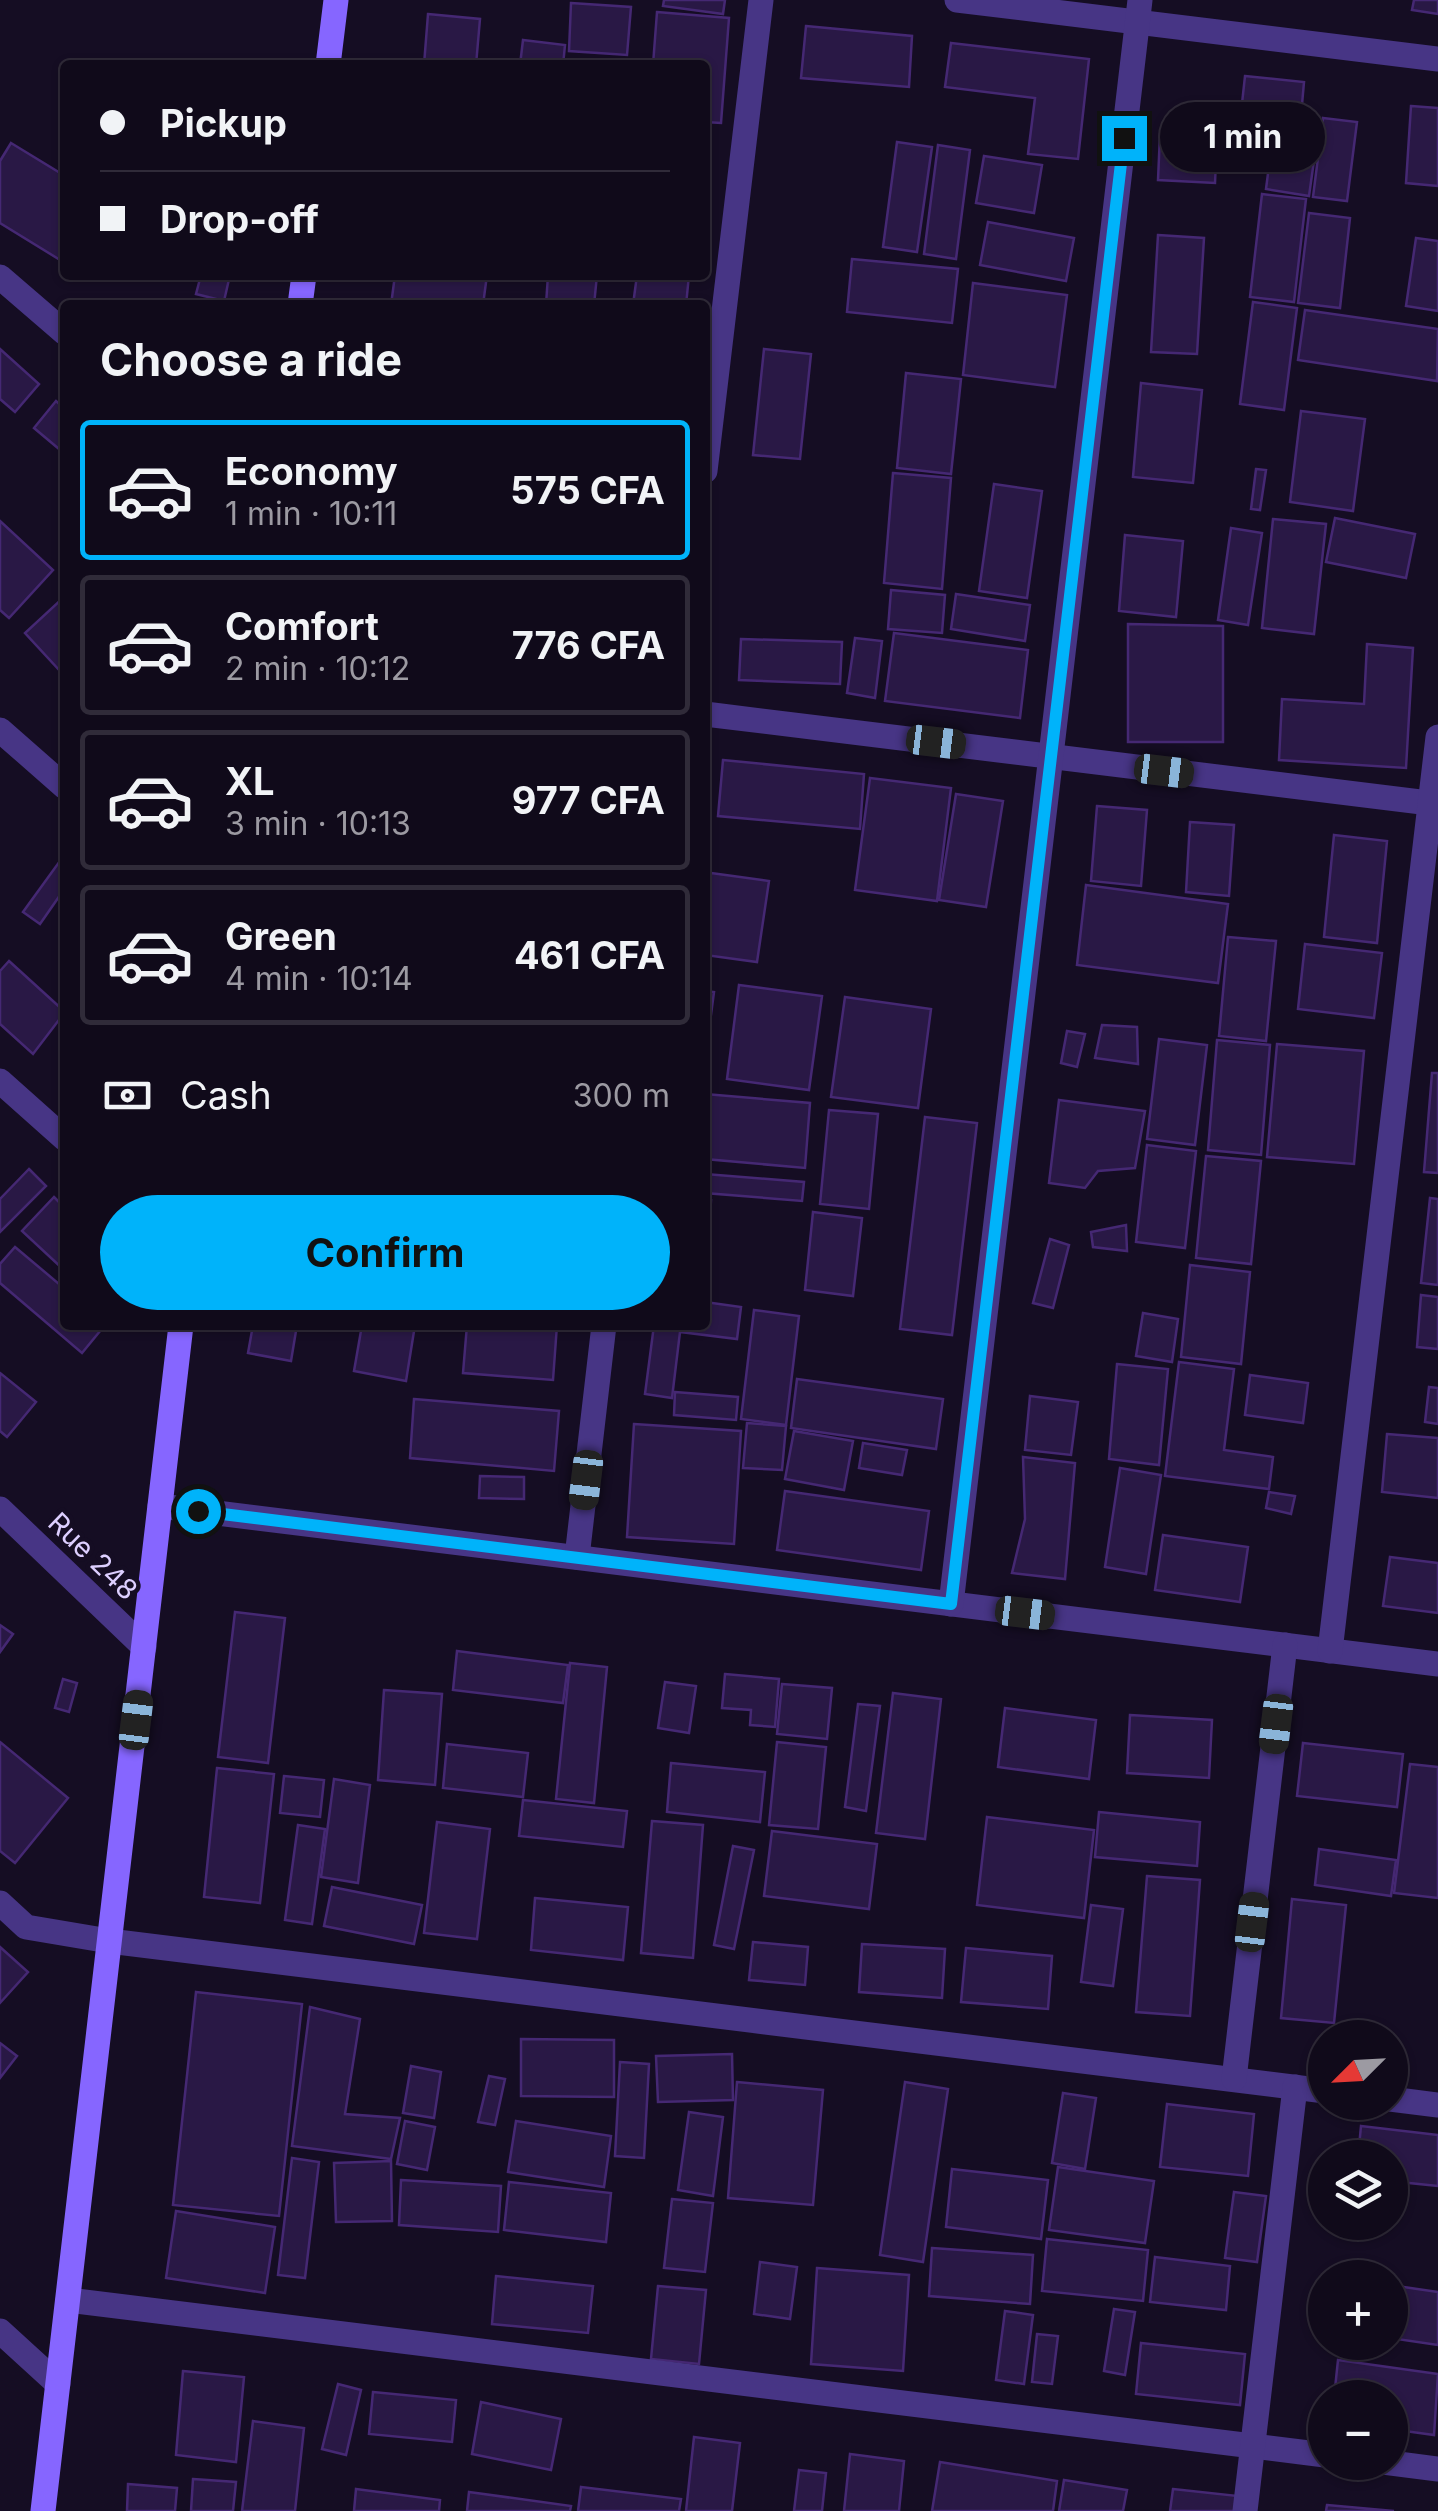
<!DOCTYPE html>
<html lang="en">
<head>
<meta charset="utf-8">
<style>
  body { margin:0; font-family:Inter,sans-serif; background:#1e1827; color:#f1f3f6; height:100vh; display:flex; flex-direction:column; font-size:38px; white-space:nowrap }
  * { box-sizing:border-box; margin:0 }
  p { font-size:32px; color:#9c9aa2 }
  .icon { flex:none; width:55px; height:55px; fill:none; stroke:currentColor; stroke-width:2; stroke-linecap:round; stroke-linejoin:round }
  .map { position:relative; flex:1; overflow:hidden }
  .side { position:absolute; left:60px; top:300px; width:650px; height:1030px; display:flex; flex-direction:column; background:#100a1a; border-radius:10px; box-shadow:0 2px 8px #0004,0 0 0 2px #302b39 }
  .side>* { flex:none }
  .banner { position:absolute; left:60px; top:60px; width:650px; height:220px; border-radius:10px; box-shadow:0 2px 8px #0004,0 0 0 2px #302b39; display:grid; align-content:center; height:220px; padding:0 40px; background:#100a1a }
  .needle { width:65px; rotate:246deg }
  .tools { position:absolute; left:1308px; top:2020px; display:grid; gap:20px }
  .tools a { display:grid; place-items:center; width:100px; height:100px; border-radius:50%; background:#100a1a; box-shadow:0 2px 8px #0004,0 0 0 2px #302b39; font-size:50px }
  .end { position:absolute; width:45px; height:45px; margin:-22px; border:12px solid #00b3fa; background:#111; box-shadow:0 0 0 5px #111 }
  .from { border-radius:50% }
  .bubble { position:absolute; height:70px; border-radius:35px; background:#100a1a; box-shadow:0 2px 8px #0004,0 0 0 2px #302b39; font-size:32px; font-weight:700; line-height:70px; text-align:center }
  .car { position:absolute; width:30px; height:60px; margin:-30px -15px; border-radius:12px; box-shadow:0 0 8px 2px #0007; background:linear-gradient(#222 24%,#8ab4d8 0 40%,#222 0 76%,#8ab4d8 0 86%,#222 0) }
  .banner b { display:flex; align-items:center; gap:35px; height:95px; font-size:38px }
  .banner b+b { border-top:2px solid #302b39 }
  .banner i { width:25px; height:25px; background:#f1f3f6 }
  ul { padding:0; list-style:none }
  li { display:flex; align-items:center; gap:30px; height:140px; margin:0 20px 15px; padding:0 20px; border:5px solid #302b39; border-radius:10px }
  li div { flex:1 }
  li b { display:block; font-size:38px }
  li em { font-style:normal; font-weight:700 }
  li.selected { border-color:#00b3fa }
  li>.icon { width:90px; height:90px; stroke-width:1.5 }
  h2 { padding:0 40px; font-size:45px; line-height:120px }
  .pay { display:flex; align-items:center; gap:25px; height:110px; padding:0 40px; font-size:38px }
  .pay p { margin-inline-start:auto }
  .button { display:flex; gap:20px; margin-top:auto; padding:20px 40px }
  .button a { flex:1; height:115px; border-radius:60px; background:#00b3fa; color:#111; font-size:40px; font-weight:700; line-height:115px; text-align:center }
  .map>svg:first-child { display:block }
</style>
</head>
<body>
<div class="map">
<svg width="1438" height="2511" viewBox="0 0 1438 2511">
  <rect width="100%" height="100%" fill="#150d23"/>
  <g fill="#291845" stroke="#452873" stroke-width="2.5">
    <path d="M664,0H725L723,14L663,6Z"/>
    <path d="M1414,0H1438V14L1412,10Z"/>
    <path d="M571,3L631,7L627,55L569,51Z"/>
    <path d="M657,12L729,18L721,123L705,122V65H653Z"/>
    <path d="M428,14L480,19L476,65H424Z"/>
    <path d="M806,26L912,36L909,87L801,78Z"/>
    <path d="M523,40L565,45L563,65H520Z"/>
    <path d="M951,43L1089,59L1078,159L1028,154L1035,98L945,87Z"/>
    <path d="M1245,76L1304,82L1301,116L1271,112L1267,143L1238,140Z"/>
    <path d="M1411,106L1438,108V186L1406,183Z"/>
    <path d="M1323,118L1357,122L1347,201L1313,197Z"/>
    <path d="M1275,119L1319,125L1309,196L1266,189Z"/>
    <path d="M1160,134L1217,137L1215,183L1158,180Z"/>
    <path d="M897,142L932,147L917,252L883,247Z"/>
    <path d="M11,143L65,176V263L0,223V161Z"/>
    <path d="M938,145L970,150L956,259L924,254Z"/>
    <path d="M984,156L1042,165L1034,213L976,203Z"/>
    <path d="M1262,194L1306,199L1294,302L1250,297Z"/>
    <path d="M1309,213L1350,218L1340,308L1298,303Z"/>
    <path d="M988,222L1074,238L1066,281L980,265Z"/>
    <path d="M1158,235L1204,238L1197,354L1151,352Z"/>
    <path d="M1416,238L1438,241V311L1406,306Z"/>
    <path d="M852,259L958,269L952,323L847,312Z"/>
    <path d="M201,275H230L224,301L196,294Z"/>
    <path d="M395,275H487L483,305H391Z"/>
    <path d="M548,275H597L594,305H546Z"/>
    <path d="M637,275H689L686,305H633Z"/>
    <path d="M973,283L1067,295L1055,387L963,375Z"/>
    <path d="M1253,302L1297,308L1284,410L1240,404Z"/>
    <path d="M1305,310L1438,329L1437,381L1298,360Z"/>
    <path d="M0,349L39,384L15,412L0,399Z"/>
    <path d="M764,349L811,354L800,459L753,455Z"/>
    <path d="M906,373L961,379L951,474L897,468Z"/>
    <path d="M1141,383L1202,390L1193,483L1133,477Z"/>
    <path d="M56,401L65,409V454L34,428Z"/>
    <path d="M1301,411L1365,419L1353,511L1290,502Z"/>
    <path d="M1256,469L1266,470L1260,510L1251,509Z"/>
    <path d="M893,473L951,478L942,589L884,583Z"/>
    <path d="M994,484L1042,491L1027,598L979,591Z"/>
    <path d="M1335,518L1415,534L1406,578L1326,562Z"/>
    <path d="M1273,519L1326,524L1314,634L1262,628Z"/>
    <path d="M0,521L53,570L9,618L0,610Z"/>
    <path d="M1231,528L1262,533L1248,625L1218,620Z"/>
    <path d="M1125,535L1183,541L1176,617L1119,611Z"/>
    <path d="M891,590L945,595L942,633L888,629Z"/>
    <path d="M956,594L1030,605L1025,641L951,629Z"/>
    <path d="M65,596V666L60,671L25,633Z"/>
    <path d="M1128,624L1223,626V742H1128Z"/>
    <path d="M894,633L1028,650L1020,718L885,701Z"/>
    <path d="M855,638L882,641L875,698L847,693Z"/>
    <path d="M741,639L842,642L840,684L739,680Z"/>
    <path d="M1367,644L1413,648L1406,768L1279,760L1282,699L1364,704Z"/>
    <path d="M723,760L864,774L860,829L718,816Z"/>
    <path d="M870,778L951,788L937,901L855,890Z"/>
    <path d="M956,794L1003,801L986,907L939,900Z"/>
    <path d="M1097,806L1147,810L1141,886L1091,881Z"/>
    <path d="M1190,822L1234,825L1229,896L1186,892Z"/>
    <path d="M1334,835L1387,841L1377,943L1324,937Z"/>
    <path d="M65,854V888L40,924L23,912Z"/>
    <path d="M711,873L769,881L757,962L705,955Z"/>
    <path d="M1086,885L1228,904L1218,983L1077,965Z"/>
    <path d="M1228,937L1276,941L1266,1041L1219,1036Z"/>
    <path d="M1305,944L1382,953L1374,1018L1298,1009Z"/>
    <path d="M9,961L65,1012L33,1054L0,1024V971Z"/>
    <path d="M739,985L822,996L809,1090L727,1079Z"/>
    <path d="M705,991L714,992L705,1060Z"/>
    <path d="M845,997L931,1009L918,1108L831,1097Z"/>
    <path d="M1102,1025L1137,1027L1138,1064L1095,1058Z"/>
    <path d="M1067,1031L1085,1034L1077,1067L1061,1063Z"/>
    <path d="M1159,1039L1207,1045L1195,1145L1147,1139Z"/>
    <path d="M1217,1040L1270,1045L1261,1155L1208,1150Z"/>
    <path d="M1277,1044L1364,1051L1354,1164L1267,1157Z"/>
    <path d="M1432,1073H1438V1173L1424,1172Z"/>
    <path d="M705,1094L810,1103L805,1168L705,1159Z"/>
    <path d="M1059,1100L1145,1111L1135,1168L1098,1171L1085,1188L1049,1183Z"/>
    <path d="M829,1110L878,1114L869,1209L820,1204Z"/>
    <path d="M925,1117L977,1123L952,1335L900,1329Z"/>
    <path d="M1147,1145L1196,1151L1185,1248L1136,1242Z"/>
    <path d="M1206,1156L1261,1161L1251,1264L1196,1258Z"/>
    <path d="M29,1169L46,1186L0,1232V1199Z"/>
    <path d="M705,1174L804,1182L802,1201L705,1193Z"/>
    <path d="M54,1197L65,1208V1271L22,1231Z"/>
    <path d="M1430,1198L1438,1199V1285L1421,1283Z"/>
    <path d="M705,1199L711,1200L706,1290H705Z"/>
    <path d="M813,1212L862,1218L853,1296L805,1290Z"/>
    <path d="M1126,1225L1127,1251L1093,1247L1091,1232Z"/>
    <path d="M1050,1239L1069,1245L1053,1308L1033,1303Z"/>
    <path d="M15,1247L65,1289V1325H105L82,1353L0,1283V1264Z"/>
    <path d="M1190,1265L1250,1272L1241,1364L1181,1357Z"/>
    <path d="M1421,1295L1438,1297V1349L1417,1347Z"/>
    <path d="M705,1302L741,1307L737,1339L680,1332L672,1398L645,1394L654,1325H705Z"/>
    <path d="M754,1310L799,1316L786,1425L741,1419Z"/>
    <path d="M1143,1313L1178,1319L1172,1362L1136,1356Z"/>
    <path d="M253,1325H297L291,1361L248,1353Z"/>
    <path d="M362,1325H415L406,1381L354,1371Z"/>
    <path d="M467,1325H557L553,1380L463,1373Z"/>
    <path d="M1179,1362L1234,1369L1224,1450L1273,1457L1269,1489L1165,1476Z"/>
    <path d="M1117,1364L1168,1369L1159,1465L1109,1459Z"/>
    <path d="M0,1373L36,1402L7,1437L0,1431Z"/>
    <path d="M1250,1375L1308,1383L1303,1423L1245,1415Z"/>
    <path d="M797,1379L943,1399L936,1449L791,1428Z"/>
    <path d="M1429,1387L1438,1388V1424L1425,1422Z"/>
    <path d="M675,1392L738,1397L736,1420L674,1415Z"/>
    <path d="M1030,1396L1078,1402L1071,1455L1025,1450Z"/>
    <path d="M414,1399L559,1411L554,1471L410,1458Z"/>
    <path d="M747,1423L786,1426L782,1470L743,1468Z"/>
    <path d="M634,1424L741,1431L734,1544L627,1537Z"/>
    <path d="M794,1431L853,1441L844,1490L785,1479Z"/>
    <path d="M1387,1434L1438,1438V1498L1382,1492Z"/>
    <path d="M863,1443L907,1450L902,1475L859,1468Z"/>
    <path d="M1023,1457L1075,1463L1065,1579L1012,1573L1025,1519Z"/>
    <path d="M1120,1468L1161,1475L1146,1574L1105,1567Z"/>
    <path d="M480,1476L524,1477V1499L479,1498Z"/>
    <path d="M785,1491L929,1511L921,1570L777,1550Z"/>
    <path d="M1269,1492L1295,1496L1291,1514L1266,1508Z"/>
    <path d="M1163,1535L1248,1547L1240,1602L1155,1590Z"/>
    <path d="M1390,1557L1438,1563V1613L1383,1606Z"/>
    <path d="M235,1612L285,1618L268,1763L218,1757Z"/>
    <path d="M0,1625L13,1634L0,1652Z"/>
    <path d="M457,1651L568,1665L563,1703L453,1690Z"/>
    <path d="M570,1663L607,1667L594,1803L556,1799Z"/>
    <path d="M725,1674L779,1679L775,1727L750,1725L751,1710L722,1708Z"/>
    <path d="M63,1679L77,1683L69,1712L55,1708Z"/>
    <path d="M665,1682L696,1686L689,1733L658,1728Z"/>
    <path d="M782,1684L832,1688L827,1739L777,1734Z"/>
    <path d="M384,1690L442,1694L435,1785L378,1780Z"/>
    <path d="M893,1693L941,1699L925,1839L876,1833Z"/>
    <path d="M858,1704L880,1706L866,1811L845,1807Z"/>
    <path d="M1005,1708L1096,1720L1089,1779L998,1767Z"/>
    <path d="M1130,1715L1212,1720L1209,1778L1127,1773Z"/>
    <path d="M0,1742L68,1798L15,1863L0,1851Z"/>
    <path d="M777,1742L826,1747L818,1829L769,1825Z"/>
    <path d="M1303,1743L1403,1754L1397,1807L1297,1796Z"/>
    <path d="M447,1744L528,1753L523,1797L443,1788Z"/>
    <path d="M671,1763L765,1772L760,1822L667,1812Z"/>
    <path d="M1410,1764L1438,1767V1898L1394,1893Z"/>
    <path d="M217,1768L274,1774L260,1903L204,1897Z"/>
    <path d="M284,1776L324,1780L320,1817L280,1813Z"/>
    <path d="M334,1779L370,1785L358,1883L321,1877Z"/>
    <path d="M523,1800L627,1811L623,1847L519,1836Z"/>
    <path d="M1099,1812L1200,1822L1197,1866L1095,1857Z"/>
    <path d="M987,1817L1094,1830L1084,1918L977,1905Z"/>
    <path d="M652,1821L703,1825L693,1958L641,1953Z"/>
    <path d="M437,1822L490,1829L477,1939L424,1933Z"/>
    <path d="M298,1825L325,1829L312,1924L285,1920Z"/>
    <path d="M772,1831L877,1844L869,1909L764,1896Z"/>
    <path d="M733,1846L754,1850L734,1949L714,1945Z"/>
    <path d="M1319,1849L1396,1860L1391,1896L1315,1885Z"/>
    <path d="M1147,1876L1200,1880L1190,2016L1136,2012Z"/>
    <path d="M332,1887L422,1905L414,1944L324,1926Z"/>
    <path d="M535,1898L628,1907L623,1960L531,1950Z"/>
    <path d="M1292,1899L1346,1905L1334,2023L1281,2018Z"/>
    <path d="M1091,1905L1123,1909L1113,1986L1081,1982Z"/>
    <path d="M753,1942L808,1947L805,1985L749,1980Z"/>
    <path d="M862,1944L945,1949L942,1998L859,1992Z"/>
    <path d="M0,1947L28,1972L0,2003Z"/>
    <path d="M966,1948L1052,1956L1048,2009L961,2002Z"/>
    <path d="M196,1992L302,2004L279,2216L173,2205Z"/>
    <path d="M310,2007L360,2019L345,2114L400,2118L391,2159L292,2146Z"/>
    <path d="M521,2039L614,2040V2097L521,2096Z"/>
    <path d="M0,2043L17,2056L0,2078Z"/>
    <path d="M732,2054L733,2100L658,2102L656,2056Z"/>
    <path d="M620,2062L649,2064L644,2158L615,2156Z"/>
    <path d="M411,2066L441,2072L434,2118L403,2113Z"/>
    <path d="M489,2076L505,2079L495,2125L478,2122Z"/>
    <path d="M737,2082L823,2090L813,2205L728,2198Z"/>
    <path d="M905,2082L948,2089L923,2262L880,2255Z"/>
    <path d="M1063,2093L1096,2098L1085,2169L1052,2163Z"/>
    <path d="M1167,2104L1254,2114L1248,2176L1160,2167Z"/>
    <path d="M689,2112L723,2117L713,2196L678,2190Z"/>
    <path d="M405,2121L435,2127L427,2170L397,2164Z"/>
    <path d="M516,2121L611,2136L604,2187L508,2172Z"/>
    <path d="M1361,2126L1438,2135V2186L1390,2181V2158H1358Z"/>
    <path d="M292,2158L319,2162L305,2278L278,2275Z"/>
    <path d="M391,2161L392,2221L336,2222L334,2163Z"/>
    <path d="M1058,2167L1154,2181L1145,2243L1049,2230Z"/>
    <path d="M952,2169L1048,2180L1041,2239L946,2227Z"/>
    <path d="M401,2180L501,2186L498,2232L399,2225Z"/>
    <path d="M509,2182L611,2193L606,2242L504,2230Z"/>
    <path d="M1234,2192L1266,2196L1257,2262L1225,2258Z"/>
    <path d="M672,2199L713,2203L705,2272L664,2268Z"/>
    <path d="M176,2211L275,2227L265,2293L166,2278Z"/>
    <path d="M1047,2239L1148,2250L1143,2301L1042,2291Z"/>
    <path d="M932,2248L1033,2255L1030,2304L929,2296Z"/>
    <path d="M1155,2257L1230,2266L1226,2310L1150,2302Z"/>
    <path d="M760,2262L797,2267L790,2319L754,2314Z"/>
    <path d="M817,2268L909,2275L903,2371L811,2364Z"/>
    <path d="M496,2276L593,2286L588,2333L492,2324Z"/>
    <path d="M1390,2285L1438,2292V2345L1390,2338Z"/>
    <path d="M658,2286L706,2290L699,2364L651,2359Z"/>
    <path d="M1114,2309L1135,2312L1125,2375L1104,2371Z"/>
    <path d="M1005,2311L1033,2315L1024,2384L996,2380Z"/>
    <path d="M1037,2334L1058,2336L1052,2384L1032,2382Z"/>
    <path d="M1141,2343L1245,2354L1240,2405L1136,2394Z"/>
    <path d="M1338,2360L1438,2374L1434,2435L1390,2429V2398H1334Z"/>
    <path d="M183,2371L244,2377L236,2462L176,2455Z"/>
    <path d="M338,2384L361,2390L346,2455L322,2449Z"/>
    <path d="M373,2392L456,2400L452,2442L369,2434Z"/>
    <path d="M481,2402L561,2419L551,2470L472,2454Z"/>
    <path d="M253,2421L304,2428L295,2511H242Z"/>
    <path d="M694,2437L740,2443L732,2511H686Z"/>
    <path d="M850,2454L904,2461L899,2511H844Z"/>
    <path d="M940,2462L1057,2481L1053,2511H932Z"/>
    <path d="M799,2470L826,2473L822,2511H794Z"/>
    <path d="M193,2479L236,2482L233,2511H191Z"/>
    <path d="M1064,2480L1127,2490L1123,2511H1059Z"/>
    <path d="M128,2484L177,2488L175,2511H127Z"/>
    <path d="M581,2487L681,2499L679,2511H578Z"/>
    <path d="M356,2489L440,2500L439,2511H354Z"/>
    <path d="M1173,2489L1238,2496L1237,2511H1170Z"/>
    <path d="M469,2492L571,2506L570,2511H467Z"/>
    <path d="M1327,2505L1394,2511H1326Z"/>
  </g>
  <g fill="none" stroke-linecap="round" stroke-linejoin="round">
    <g stroke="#473585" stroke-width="25">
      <path d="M957,0L1438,59"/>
      <path d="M0,277L65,333"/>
      <path d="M705,471L761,0"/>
      <path d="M705,714L1438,804"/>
      <path d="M0,730L65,787"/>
      <path d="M0,1081L65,1139"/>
      <path d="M160,1506L1438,1664"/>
      <path d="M0,1509L144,1647"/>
      <path d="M577,1557L604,1325"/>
      <path d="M951,1604L1140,0"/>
      <path d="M1330,1651L1438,737"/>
      <path d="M0,1903L26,1927L109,1941L1325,2091"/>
      <path d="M1234,2079L1285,1645"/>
      <path d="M1390,2099L1438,2105"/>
      <path d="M68,2300L1325,2455"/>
      <path d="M0,2331L58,2384"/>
      <path d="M1383,2462L1438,2469"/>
      <path d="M1245,2511L1295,2087"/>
    </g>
    <g stroke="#8666ff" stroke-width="25">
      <path d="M328,65L336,0"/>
      <path d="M300,305L304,275"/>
      <path d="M43,2511L181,1325"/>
    </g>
  </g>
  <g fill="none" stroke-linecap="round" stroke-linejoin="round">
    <path stroke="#00b3fa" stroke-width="12" d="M198,1511L951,1604L1124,138"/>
  </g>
  <g text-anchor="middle" stroke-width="9" stroke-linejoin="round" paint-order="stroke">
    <g font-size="28" fill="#ddcfff" stroke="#150d23">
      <text transform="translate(93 1556) rotate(44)" y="10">Rue 248</text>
    </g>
  </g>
</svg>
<div class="tools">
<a><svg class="needle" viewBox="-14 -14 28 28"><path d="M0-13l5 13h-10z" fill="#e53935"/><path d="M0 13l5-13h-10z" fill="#9c9aa2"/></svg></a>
<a><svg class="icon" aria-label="layers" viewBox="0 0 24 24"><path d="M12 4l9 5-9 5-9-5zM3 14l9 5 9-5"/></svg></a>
<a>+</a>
<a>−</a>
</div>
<i class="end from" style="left:198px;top:1511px"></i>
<i class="end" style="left:1124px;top:138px"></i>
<div class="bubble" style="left:1160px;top:102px;width:165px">1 min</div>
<i class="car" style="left:936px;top:742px;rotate:97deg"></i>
<i class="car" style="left:1164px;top:771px;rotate:97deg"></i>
<i class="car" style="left:586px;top:1480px;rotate:187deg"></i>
<i class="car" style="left:1025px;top:1613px;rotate:97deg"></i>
<i class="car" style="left:136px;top:1720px;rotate:7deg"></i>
<i class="car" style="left:1276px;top:1724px;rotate:187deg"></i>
<i class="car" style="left:1252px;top:1922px;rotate:7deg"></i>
<div class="banner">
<b><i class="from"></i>Pickup</b>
<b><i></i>Drop-off</b>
</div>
<section class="side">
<h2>Choose a ride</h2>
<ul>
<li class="selected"><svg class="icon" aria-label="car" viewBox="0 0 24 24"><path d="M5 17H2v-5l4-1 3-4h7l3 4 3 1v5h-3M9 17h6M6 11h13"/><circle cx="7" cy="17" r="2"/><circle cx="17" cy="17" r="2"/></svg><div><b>Economy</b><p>1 min · 10:11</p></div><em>575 CFA</em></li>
<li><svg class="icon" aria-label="car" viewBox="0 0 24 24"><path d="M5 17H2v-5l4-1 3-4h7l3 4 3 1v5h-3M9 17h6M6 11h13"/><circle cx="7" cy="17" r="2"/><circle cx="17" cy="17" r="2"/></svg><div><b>Comfort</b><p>2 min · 10:12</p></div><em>776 CFA</em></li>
<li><svg class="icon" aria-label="car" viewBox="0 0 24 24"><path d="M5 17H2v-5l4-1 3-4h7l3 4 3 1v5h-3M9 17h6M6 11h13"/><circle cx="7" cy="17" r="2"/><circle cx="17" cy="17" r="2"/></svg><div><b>XL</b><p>3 min · 10:13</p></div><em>977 CFA</em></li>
<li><svg class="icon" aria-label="car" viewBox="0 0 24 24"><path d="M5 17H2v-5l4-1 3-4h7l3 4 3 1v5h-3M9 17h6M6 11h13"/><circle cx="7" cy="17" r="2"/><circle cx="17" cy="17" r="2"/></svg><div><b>Green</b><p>4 min · 10:14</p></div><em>461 CFA</em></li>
</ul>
<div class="pay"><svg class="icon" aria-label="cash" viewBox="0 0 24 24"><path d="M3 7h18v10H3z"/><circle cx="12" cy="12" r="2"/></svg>Cash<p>300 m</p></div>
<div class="button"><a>Confirm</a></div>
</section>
</div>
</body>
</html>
